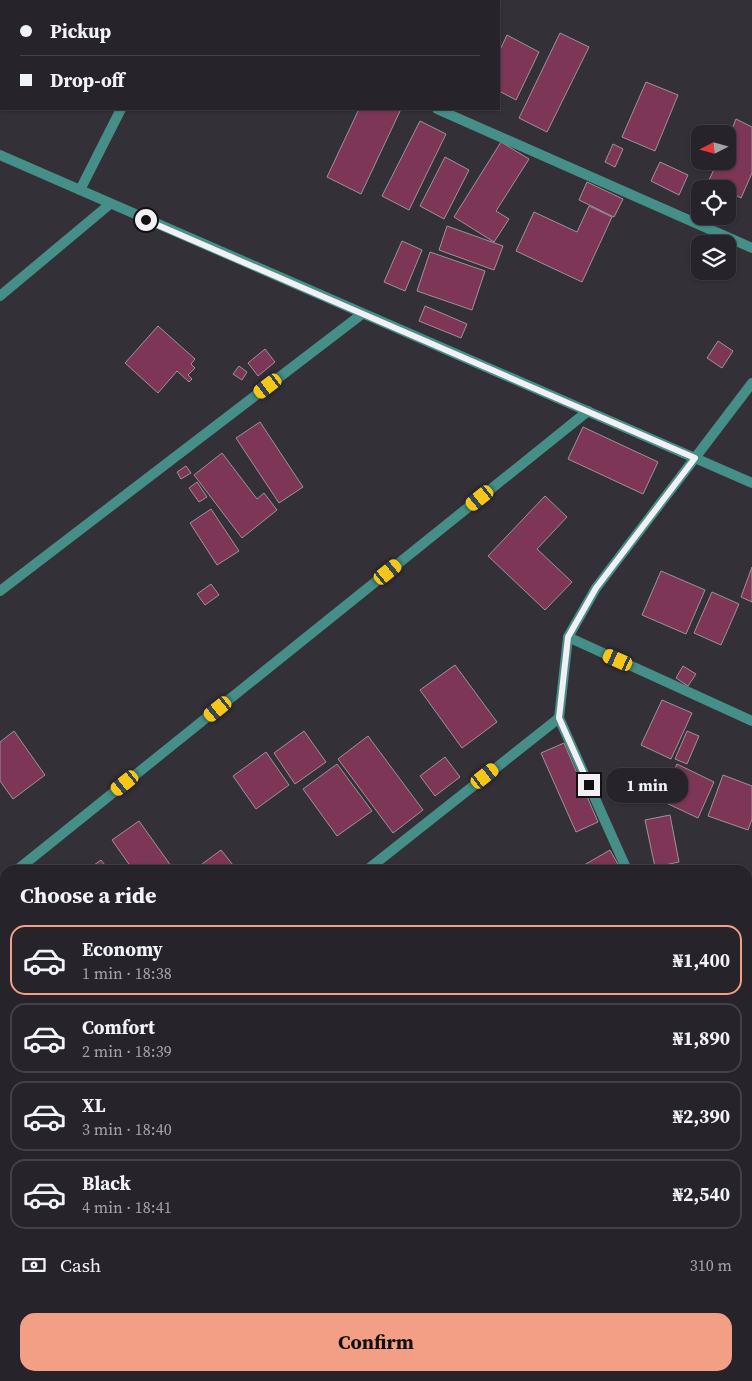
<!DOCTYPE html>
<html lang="en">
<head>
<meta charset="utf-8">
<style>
  body { margin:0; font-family:"Source Serif 4",serif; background:#323036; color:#f1f3f6; height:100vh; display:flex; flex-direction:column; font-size:19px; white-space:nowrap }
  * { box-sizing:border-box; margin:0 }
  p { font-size:16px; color:#a4a4a8 }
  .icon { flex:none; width:28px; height:28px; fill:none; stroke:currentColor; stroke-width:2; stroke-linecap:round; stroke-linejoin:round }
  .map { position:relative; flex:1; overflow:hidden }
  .side { position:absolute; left:0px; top:865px; width:752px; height:516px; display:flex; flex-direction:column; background:#26242a; border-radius:15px 15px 0 0; box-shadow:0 1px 4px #0004,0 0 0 1px #424147 }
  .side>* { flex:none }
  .banner { position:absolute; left:0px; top:0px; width:500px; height:110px; box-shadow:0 1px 4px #0004,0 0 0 1px #424147; display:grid; align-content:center; height:110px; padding:0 20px; background:#26242a }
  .needle { width:32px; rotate:264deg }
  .fabs { position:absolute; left:691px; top:125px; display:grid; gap:10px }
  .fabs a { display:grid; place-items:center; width:45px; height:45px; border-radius:10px; background:#26242a; box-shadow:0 1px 4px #0004,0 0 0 1px #424147; font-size:25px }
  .end { position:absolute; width:22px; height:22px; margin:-11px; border:6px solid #f2f0f5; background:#111; box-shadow:0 0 0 2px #111 }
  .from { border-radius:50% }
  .bubble { position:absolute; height:35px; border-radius:15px; background:#26242a; box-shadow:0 1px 4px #0004,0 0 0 1px #424147; font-size:16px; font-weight:700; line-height:35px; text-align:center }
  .car { position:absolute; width:15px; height:30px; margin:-15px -8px; border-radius:6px; box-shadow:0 0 4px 1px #0007; background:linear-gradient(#f5c518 24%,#345 0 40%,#f5c518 0 76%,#345 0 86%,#f5c518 0) }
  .banner b { display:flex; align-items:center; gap:18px; height:48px; font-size:19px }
  .banner b+b { border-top:1px solid #424147 }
  .banner i { width:12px; height:12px; background:#f1f3f6 }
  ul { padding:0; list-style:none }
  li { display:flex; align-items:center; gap:15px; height:70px; margin:0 10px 8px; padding:0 10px; border:2px solid #424147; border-radius:15px }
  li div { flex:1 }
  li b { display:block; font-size:19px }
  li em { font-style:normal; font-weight:700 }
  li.on { border-color:#f39f85 }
  li>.icon { width:45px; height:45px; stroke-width:1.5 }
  h2 { padding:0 20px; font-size:22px; line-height:60px }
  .pay { display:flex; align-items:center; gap:12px; height:55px; padding:0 20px; font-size:19px }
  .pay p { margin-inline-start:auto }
  .primary-button { display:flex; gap:10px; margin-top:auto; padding:10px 20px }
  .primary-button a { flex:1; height:58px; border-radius:15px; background:#f39f85; color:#111; font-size:20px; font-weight:700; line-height:58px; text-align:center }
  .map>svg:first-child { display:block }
</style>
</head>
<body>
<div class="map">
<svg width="752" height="1381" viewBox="0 0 752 1381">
  <rect width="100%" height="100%" fill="#333038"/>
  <g fill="#7d3655" stroke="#9e9397">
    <path d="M354,0H401L353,1Z"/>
    <path d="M409,0H457L408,1Z"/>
    <path d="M560,33L589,47L547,132L519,118Z"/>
    <path d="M507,35L539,52L516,100L499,91V52Z"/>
    <path d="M646,82L678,95L655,151L622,137Z"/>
    <path d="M359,109H401L361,194L327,177Z"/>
    <path d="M736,119L752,127V173L741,198L728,191V189H722L708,182L718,161H728V139Z"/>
    <path d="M420,121L446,134L409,210L382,196Z"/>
    <path d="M501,142L529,159L496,211L509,219L494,242L454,217Z"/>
    <path d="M613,144L623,149L615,167L605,162Z"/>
    <path d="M445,157L469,170L444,219L420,206Z"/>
    <path d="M660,162L688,175L679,195L651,181Z"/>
    <path d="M587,182L623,199L614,217L579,200Z"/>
    <path d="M589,206L612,217L582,282L516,251L534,212L577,232Z"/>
    <path d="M447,226L503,246L494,270L439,250Z"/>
    <path d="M402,241L422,250L405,291L384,282Z"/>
    <path d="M430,252L485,271L472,310L417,291Z"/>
    <path d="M425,306L467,324L461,338L419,321Z"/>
    <path d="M158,326L195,359L191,364L195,368L188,375L192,379L189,382L177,371L158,393L125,363Z"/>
    <path d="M718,341L733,351L722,368L707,358Z"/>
    <path d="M265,349L275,362L258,376L248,363Z"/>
    <path d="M239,366L247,372L242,380L233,374Z"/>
    <path d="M260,422L303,487L279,503L236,438Z"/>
    <path d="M583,427L658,462L643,494L568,459Z"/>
    <path d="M222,453L257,499L264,493L277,510L242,538L194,475Z"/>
    <path d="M186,466L191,473L181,479L177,472Z"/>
    <path d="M197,482L207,497L199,502L189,488Z"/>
    <path d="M545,496L567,517L537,549L572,582L545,610L488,556Z"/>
    <path d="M211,509L239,551L217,565L190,523Z"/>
    <path d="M752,567V602L741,597Z"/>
    <path d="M661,571L705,590L686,634L642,615Z"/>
    <path d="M211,584L219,595L205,605L197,594Z"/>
    <path d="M712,592L739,604L721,645L694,633Z"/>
    <path d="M455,665L497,722L462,748L420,690Z"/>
    <path d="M683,666L696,674L688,686L676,678Z"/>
    <path d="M662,700L692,713L671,759L641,745Z"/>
    <path d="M14,731L45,775L13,799L0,781V742Z"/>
    <path d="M304,731L326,762L295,784L274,753Z"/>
    <path d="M687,731L699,736L687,764L675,759Z"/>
    <path d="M368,736L423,810L393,833L338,759Z"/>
    <path d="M564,743L598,822L576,832L541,753Z"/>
    <path d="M266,752L289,785L256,809L233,776Z"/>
    <path d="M445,757L460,777L435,796L420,776Z"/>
    <path d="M337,764L372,811L337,836L303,789Z"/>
    <path d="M677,764L714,782L698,818L660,800Z"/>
    <path d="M723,775L752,786V819L748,830L708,816Z"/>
    <path d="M670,815L679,862L655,867L645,820Z"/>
    <path d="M139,821L174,870H133L112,840Z"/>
    <path d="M221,850L237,870H194Z"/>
    <path d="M610,850L619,866L613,870H580L579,868Z"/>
    <path d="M101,860L109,870H87Z"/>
    <path d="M752,1107V1119L748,1117Z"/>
    <path d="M5,1258V1294L0,1298V1262Z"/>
    <path d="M1,1323L5,1328V1376H41L35,1381H6L0,1373Z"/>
    <path d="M161,1376H193L187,1381H165Z"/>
    <path d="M284,1376H328L331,1381H287Z"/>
  </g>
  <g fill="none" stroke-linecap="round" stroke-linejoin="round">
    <g stroke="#468f88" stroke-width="10">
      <path d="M191,0L194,1"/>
      <path d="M176,1V0"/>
      <path d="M437,109L752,248"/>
      <path d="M0,155L752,483"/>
      <path d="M80,190L121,109"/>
      <path d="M0,296L110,204"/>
      <path d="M0,591L362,314"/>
      <path d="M568,637L752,721"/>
      <path d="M17,870L588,411"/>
      <path d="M367,870L559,718"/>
      <path d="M627,870L559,718L568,637L596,588L752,383"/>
      <path d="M0,884L5,880"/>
      <path d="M748,967L752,969"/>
      <path d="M0,1082L5,1088"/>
      <path d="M748,1122L752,1131"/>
      <path d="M0,1163L5,1158"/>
      <path d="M239,1376L244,1381"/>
      <path d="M116,1381L121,1376"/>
      <path d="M454,1381L460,1376"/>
    </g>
  </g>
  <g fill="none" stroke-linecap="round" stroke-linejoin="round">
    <path stroke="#f2f0f5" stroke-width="6" d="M146,220L695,458L596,588L568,637L559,718L589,785"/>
  </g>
</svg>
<div class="fabs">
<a><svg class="needle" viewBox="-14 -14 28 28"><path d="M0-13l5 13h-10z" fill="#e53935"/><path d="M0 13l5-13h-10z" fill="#a4a4a8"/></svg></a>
<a><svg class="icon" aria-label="locate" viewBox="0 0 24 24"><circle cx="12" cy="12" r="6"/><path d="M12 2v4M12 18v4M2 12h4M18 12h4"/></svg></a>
<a><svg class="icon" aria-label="layers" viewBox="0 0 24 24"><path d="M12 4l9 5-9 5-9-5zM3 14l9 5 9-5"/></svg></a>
</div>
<i class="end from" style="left:146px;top:220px"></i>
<i class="end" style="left:589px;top:785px"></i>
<div class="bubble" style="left:606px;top:768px;width:82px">1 min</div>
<i class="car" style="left:268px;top:386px;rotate:233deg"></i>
<i class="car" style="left:480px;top:498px;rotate:231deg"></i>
<i class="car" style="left:388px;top:572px;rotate:51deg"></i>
<i class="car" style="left:618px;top:660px;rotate:294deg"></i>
<i class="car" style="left:218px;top:709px;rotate:231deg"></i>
<i class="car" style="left:485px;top:776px;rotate:52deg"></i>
<i class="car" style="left:125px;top:783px;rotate:231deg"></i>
<div class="banner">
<b><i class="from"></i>Pickup</b>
<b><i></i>Drop-off</b>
</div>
<section class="side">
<h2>Choose a ride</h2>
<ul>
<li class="on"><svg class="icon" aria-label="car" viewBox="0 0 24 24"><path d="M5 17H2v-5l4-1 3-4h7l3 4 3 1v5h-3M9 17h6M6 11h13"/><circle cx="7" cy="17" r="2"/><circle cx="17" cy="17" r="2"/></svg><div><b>Economy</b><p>1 min · 18:38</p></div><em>₦1,400</em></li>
<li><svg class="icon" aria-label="car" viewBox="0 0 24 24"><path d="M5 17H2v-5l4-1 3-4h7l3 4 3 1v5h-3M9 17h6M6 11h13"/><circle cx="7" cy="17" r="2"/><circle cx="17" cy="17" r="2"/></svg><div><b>Comfort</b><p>2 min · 18:39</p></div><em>₦1,890</em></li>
<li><svg class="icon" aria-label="car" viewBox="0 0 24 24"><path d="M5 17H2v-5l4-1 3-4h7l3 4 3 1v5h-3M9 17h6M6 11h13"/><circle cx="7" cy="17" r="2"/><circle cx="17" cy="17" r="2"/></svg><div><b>XL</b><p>3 min · 18:40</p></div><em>₦2,390</em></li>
<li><svg class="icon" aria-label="car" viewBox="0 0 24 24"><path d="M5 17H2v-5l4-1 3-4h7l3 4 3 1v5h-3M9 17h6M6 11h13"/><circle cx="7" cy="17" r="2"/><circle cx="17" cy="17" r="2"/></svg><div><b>Black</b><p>4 min · 18:41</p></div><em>₦2,540</em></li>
</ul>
<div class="pay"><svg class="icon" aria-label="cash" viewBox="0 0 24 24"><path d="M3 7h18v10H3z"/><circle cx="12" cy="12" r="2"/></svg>Cash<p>310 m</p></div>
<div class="primary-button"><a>Confirm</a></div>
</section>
</div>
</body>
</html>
